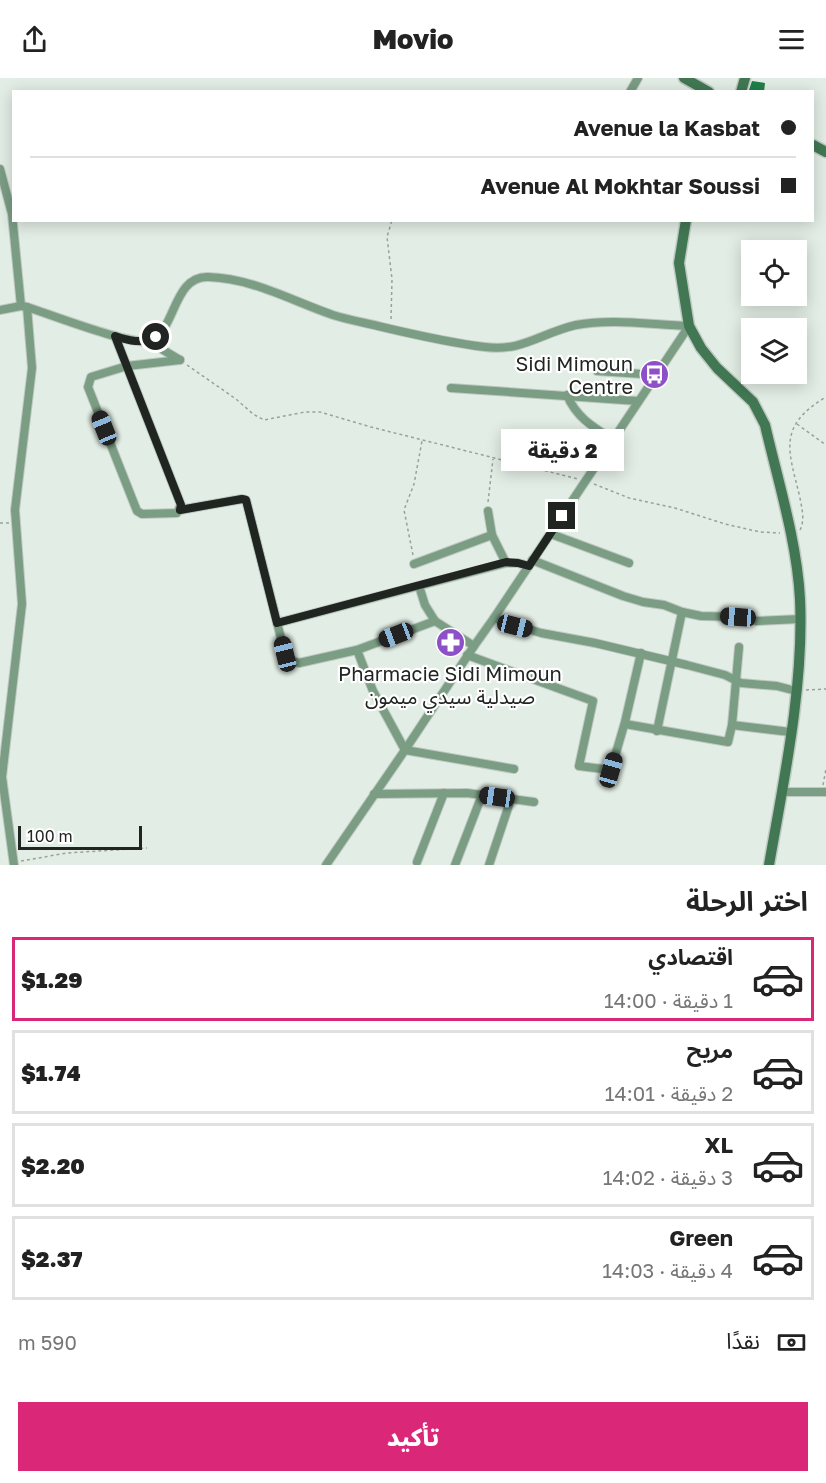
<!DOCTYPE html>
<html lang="ar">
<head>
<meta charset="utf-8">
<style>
  body { margin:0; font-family:"Golos Text","Noto Sans Arabic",sans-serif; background:#f2f2f2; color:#222; direction:rtl; height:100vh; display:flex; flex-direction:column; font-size:22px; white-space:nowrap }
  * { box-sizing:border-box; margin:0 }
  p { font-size:20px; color:#767676 }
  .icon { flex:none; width:33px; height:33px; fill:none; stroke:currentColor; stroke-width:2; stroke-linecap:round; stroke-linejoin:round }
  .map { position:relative; height:787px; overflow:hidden; direction:ltr }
  .details { display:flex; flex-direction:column; background:#fff; flex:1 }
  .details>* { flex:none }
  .guide { position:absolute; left:12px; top:12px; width:802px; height:132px; border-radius:0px; box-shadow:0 3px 15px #0003; direction:rtl; display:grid; align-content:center; height:132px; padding:0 18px; background:#fff }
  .fabs { position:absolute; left:741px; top:162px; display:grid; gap:12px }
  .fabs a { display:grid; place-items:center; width:66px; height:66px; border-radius:0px; background:#fff; box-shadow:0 3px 15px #0003; font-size:30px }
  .scale { position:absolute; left:18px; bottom:15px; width:124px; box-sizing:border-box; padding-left:6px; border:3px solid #212522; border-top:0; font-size:16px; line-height:21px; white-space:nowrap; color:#212522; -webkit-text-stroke:4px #fff; paint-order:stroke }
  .end { position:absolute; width:27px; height:27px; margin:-14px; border:8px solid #212522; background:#fff; box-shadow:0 0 0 3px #fff }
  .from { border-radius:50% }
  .bubble { position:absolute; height:42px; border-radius:0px; background:#fff; box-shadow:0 3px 15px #0003; font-size:20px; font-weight:800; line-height:42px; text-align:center; direction:rtl }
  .car { position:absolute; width:18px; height:36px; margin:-18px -9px; border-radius:8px; box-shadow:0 0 4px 2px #0007; background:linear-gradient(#222 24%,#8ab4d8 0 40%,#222 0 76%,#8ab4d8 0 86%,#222 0) }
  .guide b { display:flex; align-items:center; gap:21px; height:57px; font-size:22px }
  .guide b+b { border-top:2px solid #e0e0e0 }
  .guide i { width:15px; height:15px; background:#222 }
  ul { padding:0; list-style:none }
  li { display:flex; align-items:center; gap:18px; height:84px; margin:0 12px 9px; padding:0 6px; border:3px solid #e0e0e0; border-radius:0px }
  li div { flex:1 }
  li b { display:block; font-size:22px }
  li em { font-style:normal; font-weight:800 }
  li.selected { border-color:#db2777 }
  li>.icon { width:54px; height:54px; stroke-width:1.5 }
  h2 { padding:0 18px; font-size:27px; line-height:72px }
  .pay { display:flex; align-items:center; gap:15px; height:66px; padding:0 18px; font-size:22px }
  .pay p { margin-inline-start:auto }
  .primary-button { display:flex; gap:12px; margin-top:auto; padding:12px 18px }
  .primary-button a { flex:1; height:69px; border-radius:0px; background:#db2777; color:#fff; font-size:24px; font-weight:800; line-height:69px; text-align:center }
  header { display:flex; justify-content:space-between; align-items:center; height:78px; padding:0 18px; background:#fff; font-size:27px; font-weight:800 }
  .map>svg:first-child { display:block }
</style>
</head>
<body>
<header><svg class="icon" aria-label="menu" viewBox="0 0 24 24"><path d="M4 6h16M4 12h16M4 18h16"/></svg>Movio<svg class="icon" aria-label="share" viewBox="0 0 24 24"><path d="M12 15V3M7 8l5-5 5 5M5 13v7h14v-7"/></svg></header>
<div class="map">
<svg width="826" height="787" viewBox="0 0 826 787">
  <rect width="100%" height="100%" fill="#e2ede5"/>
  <path fill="#207f49" d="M752,3L765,5L764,14L749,12Z"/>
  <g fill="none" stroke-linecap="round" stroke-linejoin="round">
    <defs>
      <g id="street">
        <path d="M630,14L638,0"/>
        <path d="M0,91L12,136L21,228"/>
        <path d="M0,232L21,228L27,229C49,236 131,268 149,263C176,255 172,198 208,199C252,200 292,223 333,237C349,242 366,245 382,249C416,257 450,265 485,269C522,274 541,255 576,247C613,240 652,247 689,248"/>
        <path d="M115,258L181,427L177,435L142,436L137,433L88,309L91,299L127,288L180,282"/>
        <path d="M148,263L180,282"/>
        <path d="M597,293L657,297"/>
        <path d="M451,310L638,323"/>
        <path d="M567,317C576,339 593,349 612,361"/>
        <path d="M180,432L242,421L246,422L285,576L290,582L299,585L357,572L435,543"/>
        <path d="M488,433L492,457L506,485"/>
        <path d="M551,456L629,485"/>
        <path d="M532,482L623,518L643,524L664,527L682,534L701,538L738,539L757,543L800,541"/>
        <path d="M414,486L492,457"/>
        <path d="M419,508L425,527L435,543L474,568"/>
        <path d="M494,540L541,555L595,565L687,587L725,597L741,605L777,608L796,613"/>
        <path d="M277,545L506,485H518L529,488"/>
        <path d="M357,572L373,613L405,672L514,691"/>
        <path d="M467,577L593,623L579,688L611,692L625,644L641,575"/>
        <path d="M625,646L728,664L732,647L739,569"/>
        <path d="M732,647L790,654"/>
        <path d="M657,653L682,534"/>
        <path d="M782,714H826"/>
        <path d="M374,716L467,715L534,724"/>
        <path d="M417,784L444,715"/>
        <path d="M14,787L2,699L22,526L15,432L32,290L27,229"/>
        <path d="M326,787L405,672L474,568L494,540L689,248"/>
        <path d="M455,787L482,717"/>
        <path d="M489,787L511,721"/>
      </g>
      <g id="secondary">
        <path d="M684,0L709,14"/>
        <path d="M741,14L745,0"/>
        <path d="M813,67L826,74"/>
        <path d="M686,142L679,185L689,248L701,270L717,290L753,324L765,347C778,403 797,464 800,521C804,608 784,701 769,787"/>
      </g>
    </defs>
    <use href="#street" stroke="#bfc9c2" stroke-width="10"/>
    <use href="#secondary" stroke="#bfc9c2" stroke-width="13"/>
    <g stroke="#98a19b" stroke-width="1.5" stroke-dasharray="3 3" stroke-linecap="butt">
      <path d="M391,241L392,201L387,159L392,142"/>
      <path d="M187,287L236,321L253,336L264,342L305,334H320L371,349L578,401"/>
      <path d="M797,346L826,367"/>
      <path d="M594,406L629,420L675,430L725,446L760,454L780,455"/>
      <path d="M488,424L493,381"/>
      <path d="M0,445H9"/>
      <path d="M800,452C805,442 802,431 800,420C789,373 776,349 826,319"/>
      <path d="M413,477L404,432L414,406L422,363"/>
      <path d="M806,612L826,611"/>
      <path d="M823,707L826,691"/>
      <path d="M21,783L67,775L147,770"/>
    </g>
    <use href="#street" stroke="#7a9d84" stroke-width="8"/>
    <use href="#secondary" stroke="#417853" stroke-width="10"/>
  </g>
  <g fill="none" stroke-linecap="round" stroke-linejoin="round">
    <path stroke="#212522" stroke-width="8" d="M156,259C142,266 129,263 115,258L181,427L180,432L242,421L246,422L277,545L506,484L518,485L529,488L562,438"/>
  </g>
  <defs>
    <symbol id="bus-disc" viewBox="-11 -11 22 22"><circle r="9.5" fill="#8e50c6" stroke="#fff"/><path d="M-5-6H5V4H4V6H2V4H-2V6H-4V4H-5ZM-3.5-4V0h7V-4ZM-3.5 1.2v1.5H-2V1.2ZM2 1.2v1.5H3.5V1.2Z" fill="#fff"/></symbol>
    <symbol id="pharmacy-disc" viewBox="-11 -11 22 22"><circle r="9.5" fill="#8e50c6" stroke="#fff"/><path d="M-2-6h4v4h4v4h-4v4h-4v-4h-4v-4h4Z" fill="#fff"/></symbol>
  </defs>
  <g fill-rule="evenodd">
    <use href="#bus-disc" x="638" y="280" width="33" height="33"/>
    <use href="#pharmacy-disc" x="434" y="548" width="33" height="33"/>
  </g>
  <g text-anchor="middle" stroke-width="4.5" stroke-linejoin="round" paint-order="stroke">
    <g font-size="20" fill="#212522" stroke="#fff" text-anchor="end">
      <text x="633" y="293">Sidi Mimoun<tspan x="633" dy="23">Centre</tspan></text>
      <text x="450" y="603" text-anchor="middle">Pharmacie Sidi Mimoun<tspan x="450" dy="23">صيدلية سيدي ميمون</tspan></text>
    </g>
  </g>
</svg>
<div class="fabs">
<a><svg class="icon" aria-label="locate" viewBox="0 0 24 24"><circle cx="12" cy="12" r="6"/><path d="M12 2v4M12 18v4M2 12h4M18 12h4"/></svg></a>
<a><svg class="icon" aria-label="layers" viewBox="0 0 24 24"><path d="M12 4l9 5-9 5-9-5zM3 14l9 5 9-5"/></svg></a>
</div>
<div class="scale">100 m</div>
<i class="end from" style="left:156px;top:259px"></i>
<i class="end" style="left:562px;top:438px"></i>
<div class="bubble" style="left:501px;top:351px;width:123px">2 دقيقة</div>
<i class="car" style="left:104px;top:350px;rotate:338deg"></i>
<i class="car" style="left:738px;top:539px;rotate:274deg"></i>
<i class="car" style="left:515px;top:548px;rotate:104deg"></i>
<i class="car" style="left:396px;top:557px;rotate:249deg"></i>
<i class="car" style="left:285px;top:576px;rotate:346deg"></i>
<i class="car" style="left:611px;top:692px;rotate:16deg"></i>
<i class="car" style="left:497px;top:719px;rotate:278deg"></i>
<div class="guide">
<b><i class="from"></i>Avenue la Kasbat</b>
<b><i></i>Avenue Al Mokhtar Soussi</b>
</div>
</div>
<section class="details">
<h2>اختر الرحلة</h2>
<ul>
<li class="selected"><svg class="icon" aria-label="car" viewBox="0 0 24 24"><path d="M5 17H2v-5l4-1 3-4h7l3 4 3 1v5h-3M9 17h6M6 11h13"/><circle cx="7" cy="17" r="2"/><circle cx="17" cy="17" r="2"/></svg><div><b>اقتصادي</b><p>1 دقيقة · 14:00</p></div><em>$1.29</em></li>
<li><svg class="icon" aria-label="car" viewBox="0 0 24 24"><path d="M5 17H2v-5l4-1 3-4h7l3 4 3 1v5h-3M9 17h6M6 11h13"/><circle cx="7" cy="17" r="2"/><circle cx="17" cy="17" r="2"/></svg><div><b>مريح</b><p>2 دقيقة · 14:01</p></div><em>$1.74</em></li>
<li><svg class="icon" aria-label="car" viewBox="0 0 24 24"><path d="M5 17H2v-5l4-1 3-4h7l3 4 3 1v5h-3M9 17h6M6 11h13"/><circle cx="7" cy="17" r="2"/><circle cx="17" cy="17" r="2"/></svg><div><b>XL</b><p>3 دقيقة · 14:02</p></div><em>$2.20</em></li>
<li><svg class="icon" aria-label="car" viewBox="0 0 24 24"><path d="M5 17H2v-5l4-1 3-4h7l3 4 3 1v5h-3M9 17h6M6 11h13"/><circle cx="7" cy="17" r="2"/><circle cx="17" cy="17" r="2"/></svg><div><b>Green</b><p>4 دقيقة · 14:03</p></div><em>$2.37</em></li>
</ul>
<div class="pay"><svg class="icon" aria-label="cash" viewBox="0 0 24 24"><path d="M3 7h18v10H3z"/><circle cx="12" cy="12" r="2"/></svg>نقدًا<p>590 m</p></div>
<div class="primary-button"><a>تأكيد</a></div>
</section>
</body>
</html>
